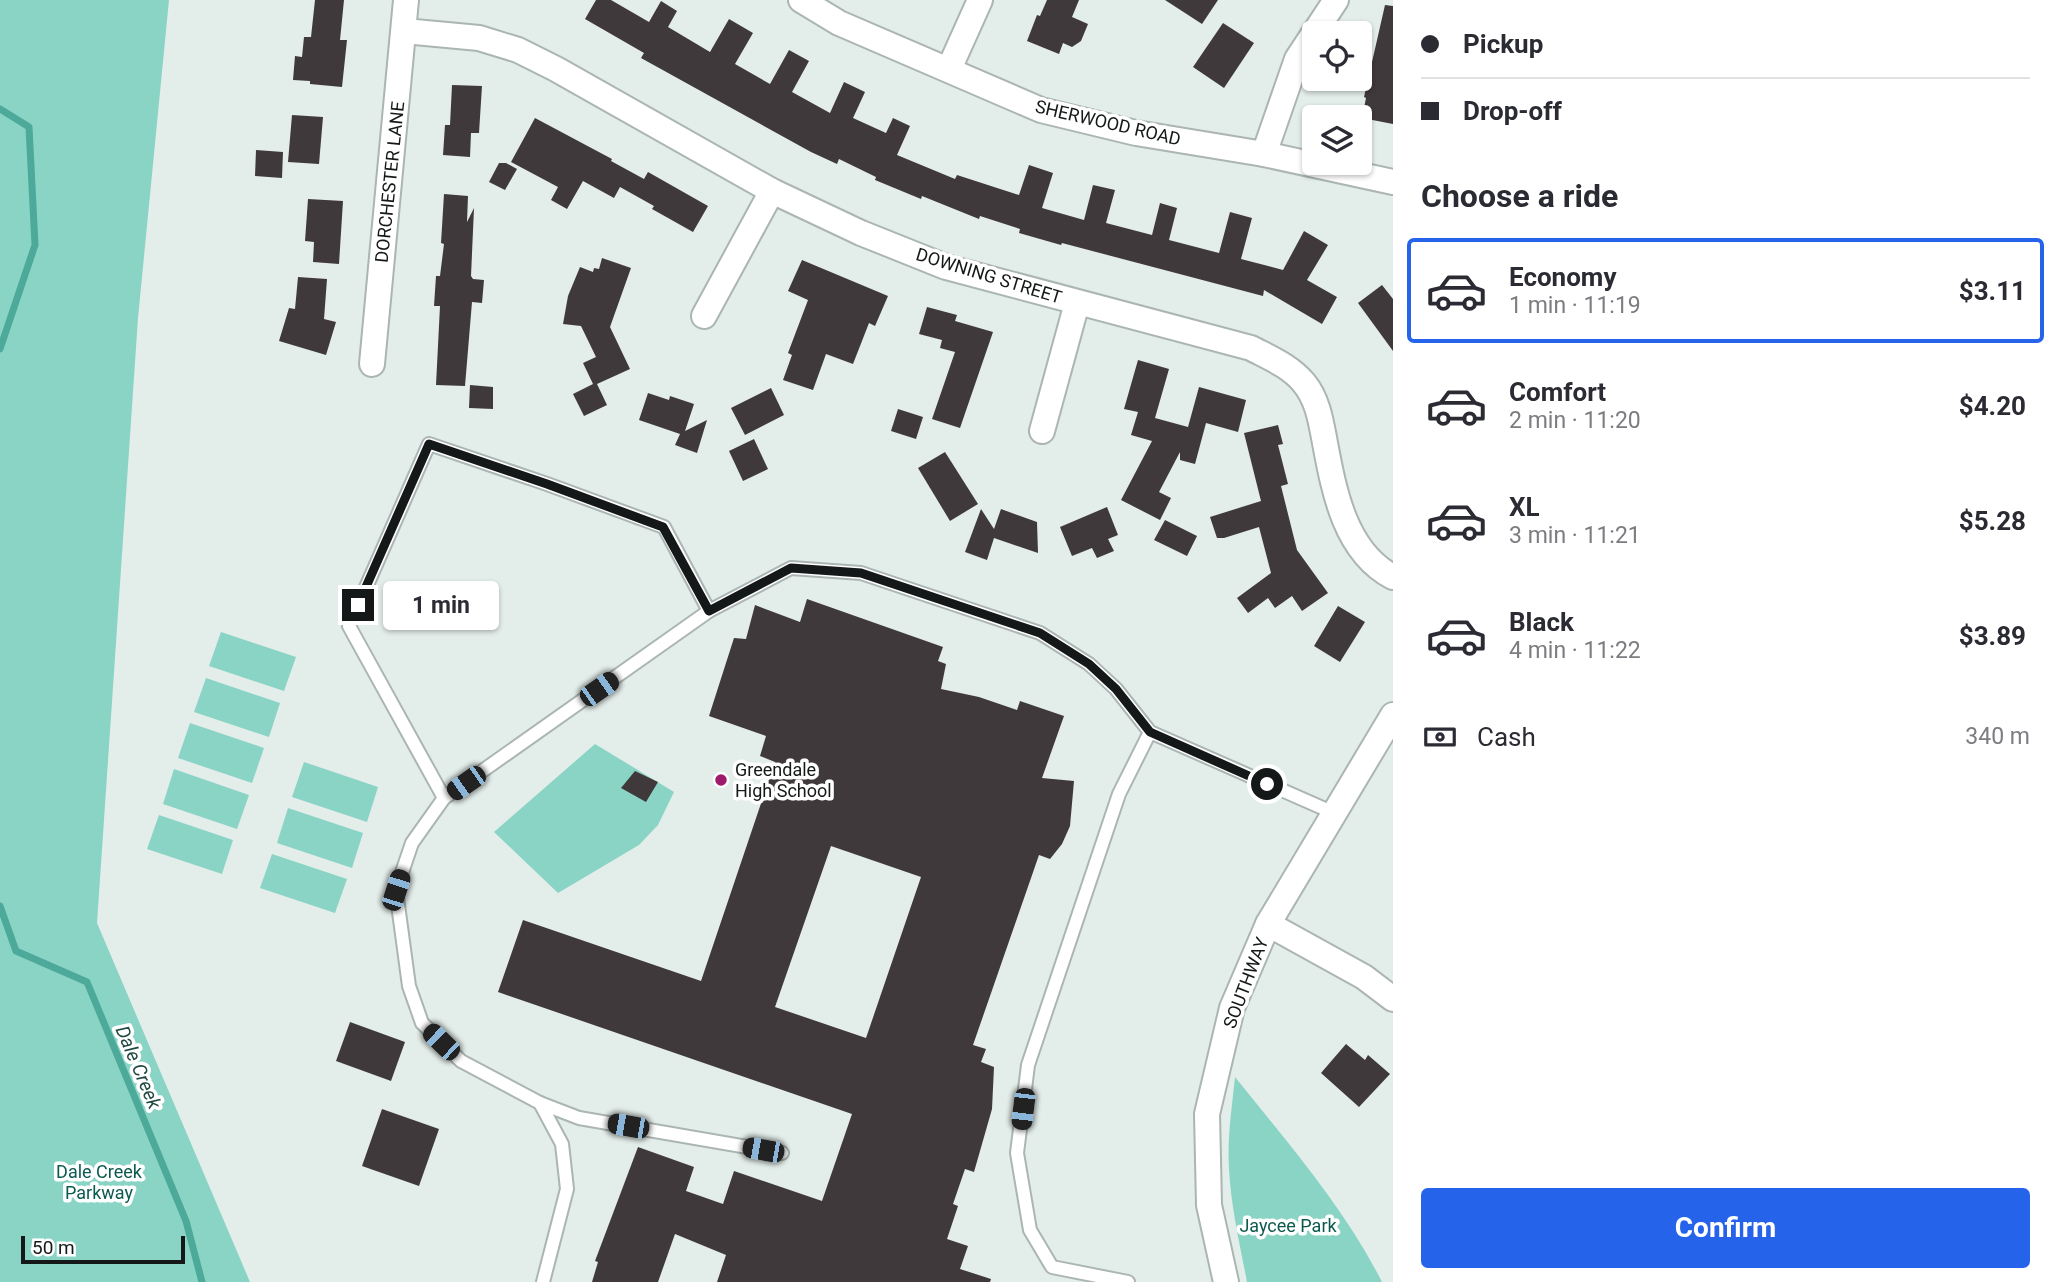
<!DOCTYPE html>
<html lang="en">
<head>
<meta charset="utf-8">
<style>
  body { margin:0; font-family:Roboto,sans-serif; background:#f2f2f3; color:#2b2b33; height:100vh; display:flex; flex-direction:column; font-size:26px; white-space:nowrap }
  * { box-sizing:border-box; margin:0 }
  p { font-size:23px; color:#7c7c81 }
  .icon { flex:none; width:38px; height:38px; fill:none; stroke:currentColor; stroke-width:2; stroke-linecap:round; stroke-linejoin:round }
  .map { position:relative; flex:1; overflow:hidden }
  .sheet { display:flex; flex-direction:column; background:#fff; width:665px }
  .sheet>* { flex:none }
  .guide { display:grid; align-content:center; height:154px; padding:0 28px; background:#fff }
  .controls { position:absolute; left:1302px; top:21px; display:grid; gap:14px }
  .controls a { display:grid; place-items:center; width:70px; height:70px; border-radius:7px; background:#fff; box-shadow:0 2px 5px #0004; font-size:35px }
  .scale { position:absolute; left:21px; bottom:18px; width:164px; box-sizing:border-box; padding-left:7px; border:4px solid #151818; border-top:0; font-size:19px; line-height:24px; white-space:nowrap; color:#151818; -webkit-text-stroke:5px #fff; paint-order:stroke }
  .end { position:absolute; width:32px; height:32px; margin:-16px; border:9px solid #151818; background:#fff; box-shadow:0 0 0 4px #fff }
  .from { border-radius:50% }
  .bubble { position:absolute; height:49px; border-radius:7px; background:#fff; box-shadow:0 2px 5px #0004; font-size:23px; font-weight:700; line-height:49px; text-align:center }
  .car { position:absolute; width:21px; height:42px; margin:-21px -10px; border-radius:9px; box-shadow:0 0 5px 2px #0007; background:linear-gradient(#222 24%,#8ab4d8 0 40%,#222 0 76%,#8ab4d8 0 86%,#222 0) }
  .guide b { display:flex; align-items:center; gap:24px; height:66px; font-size:26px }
  .guide b+b { border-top:2px solid #e1e1e2 }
  .guide i { width:18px; height:18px; background:#2b2b33 }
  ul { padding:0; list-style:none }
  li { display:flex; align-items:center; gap:21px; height:105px; margin:0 14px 10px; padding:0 14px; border:4px solid transparent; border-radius:7px }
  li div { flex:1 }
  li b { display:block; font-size:26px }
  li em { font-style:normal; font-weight:700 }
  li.on { border-color:#2563eb }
  li>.icon { width:63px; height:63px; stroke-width:1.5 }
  h2 { padding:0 28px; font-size:32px; line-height:84px }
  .pay { display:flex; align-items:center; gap:18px; height:77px; padding:0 28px; font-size:26px }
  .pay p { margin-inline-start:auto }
  .action { display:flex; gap:14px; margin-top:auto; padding:14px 28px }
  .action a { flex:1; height:80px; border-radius:7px; background:#2563eb; color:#fff; font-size:28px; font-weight:700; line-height:80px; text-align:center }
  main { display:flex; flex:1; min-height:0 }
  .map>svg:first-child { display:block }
</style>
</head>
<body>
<main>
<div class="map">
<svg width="1393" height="1282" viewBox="0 0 1393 1282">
  <rect width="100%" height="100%" fill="#e3edea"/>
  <g fill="#8ad4c5">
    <path d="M0,0H169L138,318L97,923L250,1282H0Z"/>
    <path d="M221,632L296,657L284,691L209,666Z"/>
    <path d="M206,678L280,703L269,737L194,712Z"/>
    <path d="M190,723L264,748L252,783L178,758Z"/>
    <path d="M595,744L674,792L658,825L639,845L558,893L494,832Z"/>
    <path d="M304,762L378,787L367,822L292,797Z"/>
    <path d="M174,769L249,795L237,829L163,804Z"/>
    <path d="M288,808L363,833L352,868L277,843Z"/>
    <path d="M159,815L233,840L222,874L147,849Z"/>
    <path d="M272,854L347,879L335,913L260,888Z"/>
    <path d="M1235,1077C1287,1142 1344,1207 1382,1282H1247C1240,1245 1231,1207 1229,1169C1227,1138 1232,1107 1235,1077Z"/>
  </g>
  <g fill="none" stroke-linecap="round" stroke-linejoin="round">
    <g stroke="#4da999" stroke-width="7">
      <path d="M0,109L29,127L35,245L0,349"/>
      <path d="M0,906L16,951L87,982L186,1221L202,1282"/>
    </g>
  </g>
  <g fill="#40393c" fill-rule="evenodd">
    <path d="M315,0H344L340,40H347L342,87L310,84V81L293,80L295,56L302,57L304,37H311Z"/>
    <path d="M596,0H611L649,22L661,1L677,11L668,27L710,52L729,19L753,33L735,64L770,84L789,50L809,61L792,92L830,113L844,82L865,92L853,118L886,133L893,118L910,126L897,155L955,179L957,175L1019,195L1029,165L1053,173L1042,208L1084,220L1093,185L1115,190L1106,223L1152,235L1160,203L1177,208L1169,240L1219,253L1230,212L1252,218L1241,259L1283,270L1304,231L1328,245L1307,280L1337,297L1322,324L1264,290L1263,296L1062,243L1061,245L1019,233L1020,229L980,216L979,219L922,196L921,199L875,180L876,177L839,159L837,164L811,152L641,58L644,53L585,19Z"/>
    <path d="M1047,0H1079L1072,17L1088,24L1081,41L1072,47L1063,43L1059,54L1027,41L1037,15L1040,16Z"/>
    <path d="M1165,0H1218L1202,24Z"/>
    <path d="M1385,5L1393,6V124L1362,118L1366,98L1364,97Z"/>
    <path d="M1223,23L1254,43L1224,88L1193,67Z"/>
    <path d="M452,85L482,86L479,133H471L470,157L443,155L445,125H450Z"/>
    <path d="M292,115L323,117L319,164L288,162Z"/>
    <path d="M535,118L612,159L611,161L644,179L648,172L708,206L693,232L652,209L654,206L620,187L614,198L583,181L567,209L551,200L558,187L511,162Z"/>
    <path d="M256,150L283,152L282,178L255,176Z"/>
    <path d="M499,163H506L517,169L505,190L489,182Z"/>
    <path d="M444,194L468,196L467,222L474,208L471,276L473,279L484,280L482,303L472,302L465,386L436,385L440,306H434L436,276H440L444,244L441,243Z"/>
    <path d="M308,199L343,201L339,264L313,262L314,242L305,241Z"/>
    <path d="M602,258L631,268L610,327L630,369L597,384L607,405L584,416L573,394L593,384L583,363L596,357L581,326L563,324L568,296L580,267L593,272L594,268L599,269Z"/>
    <path d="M802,260L888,296L875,326L869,323L853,364L826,354L813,390L783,380L792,355L788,353L808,300L788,291Z"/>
    <path d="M298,277L327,279L324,319L336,322L326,355L279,341L289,308L295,309Z"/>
    <path d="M1382,285L1393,299V351L1358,303Z"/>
    <path d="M927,307L957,315L955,321L993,332L960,428L932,419L955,352L940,348L942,340L919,334Z"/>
    <path d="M1138,360L1169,369L1155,418L1188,427L1199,387L1246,400L1238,432L1206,423L1195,464L1180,460V452L1159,492L1171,498L1160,520L1121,500L1152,441L1131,435L1138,412L1124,409Z"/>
    <path d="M470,385L493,387V409L469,408Z"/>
    <path d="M771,388L784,415L745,435L731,408Z"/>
    <path d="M648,393L669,400L670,396L694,404L685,431L707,420L697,453L675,445L680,434L639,420Z"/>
    <path d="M898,409L923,417L916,439L891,431Z"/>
    <path d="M1278,425L1283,444L1278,445L1288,484L1281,486L1297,550L1328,593L1302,611L1292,596L1275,608L1268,598L1248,613L1237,598L1271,573L1259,527L1224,538H1217L1210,517L1261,501L1244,433Z"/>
    <path d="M754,439L768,469L743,481L729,451Z"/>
    <path d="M945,452L978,504L950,521L918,468Z"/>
    <path d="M1107,507L1118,535L1108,539L1114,551L1097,558L1092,548L1072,556L1060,527Z"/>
    <path d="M981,509L994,529L1001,509L1037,522L1038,553L994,538L987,560L965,552Z"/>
    <path d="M1165,520L1197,536L1187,556L1154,540Z"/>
    <path d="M807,599L943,647L938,661L946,664L941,689L979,697L1017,710L1020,701L1064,716L1042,778L1074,781L1070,826L1062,844L1050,859L1039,855L973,1045L986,1049L981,1062L994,1067L992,1109L974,1172L965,1169L953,1204L958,1206L947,1239L968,1246L960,1269L991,1279L990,1282H717L726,1255L675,1234L658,1282H592L598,1262L595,1261L638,1147L694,1167L686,1191L723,1204L734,1171L822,1201L852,1114L498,992L523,920L701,981L775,762L760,756L766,736L709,716L734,638L746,639L755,605L800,622ZM831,846L921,877L866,1038L775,1007Z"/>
    <path d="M1338,606L1365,622L1340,662L1314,646Z"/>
    <path d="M635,771L658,782L646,802L621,788Z"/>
    <path d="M350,1022L405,1042L391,1081L336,1061Z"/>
    <path d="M1346,1044L1365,1060L1368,1055L1390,1074L1359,1107L1321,1073Z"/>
    <path d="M382,1109L439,1129L419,1186L362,1166Z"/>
  </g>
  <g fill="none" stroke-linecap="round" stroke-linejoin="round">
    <defs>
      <g id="service">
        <path d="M444,798L709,611"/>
        <path d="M540,1103L562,1144L567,1189L543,1282"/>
        <path d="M782,1153L579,1118L540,1103L461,1061L422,1023L409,986L396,890L412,843L444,798L349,626L429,444L547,484L664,527L709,611L791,568L861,573L1040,633L1089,664L1116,689L1150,732L1334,813"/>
        <path d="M1128,1282L1052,1267L1030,1230L1017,1153L1028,1065L1119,794L1150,732"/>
      </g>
      <g id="minor">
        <path d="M801,0L839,23L1041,110L1136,133L1264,154L1393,182"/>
        <path d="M404,31L479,38L518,50L556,69L772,191L861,233L946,267L1251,348C1270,358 1290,366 1304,383C1318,400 1321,422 1325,443C1334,491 1345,552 1393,577"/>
        <path d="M949,69L980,0"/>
        <path d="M1264,154L1297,59L1336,0"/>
        <path d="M704,316L772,191"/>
        <path d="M372,364L406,0"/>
        <path d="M1042,431L1077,303"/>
        <path d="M1268,924L1364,977L1393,999"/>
        <path d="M1226,1282L1209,1205L1207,1114L1232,1008L1268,924L1393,715"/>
      </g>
    </defs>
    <use href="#service" stroke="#abb5b2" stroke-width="16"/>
    <use href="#minor" stroke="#abb5b2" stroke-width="28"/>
    <use href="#service" stroke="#fff" stroke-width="12"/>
    <use href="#minor" stroke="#fff" stroke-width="24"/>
  </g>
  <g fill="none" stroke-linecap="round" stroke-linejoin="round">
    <path stroke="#151818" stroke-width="9" d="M358,605L429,444L547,484L663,527L709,611L791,568L861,573L1040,633L1089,664L1116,689L1150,732L1267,784"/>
  </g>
  <circle fill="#9e1b6c" stroke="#fff" stroke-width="2.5" cx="721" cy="780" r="7"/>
  <g text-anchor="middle" stroke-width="7" stroke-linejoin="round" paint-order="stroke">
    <g font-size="18" fill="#151818" stroke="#fff">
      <text transform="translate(1108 123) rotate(13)" y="6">SHERWOOD ROAD</text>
      <text transform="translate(390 182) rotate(-84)" y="6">DORCHESTER LANE</text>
      <text transform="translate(989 276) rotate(17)" y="6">DOWNING STREET</text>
      <text transform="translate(1246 983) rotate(-69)" y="6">SOUTHWAY</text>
    </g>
    <g font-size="18" fill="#151818" stroke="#fff" text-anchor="start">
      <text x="735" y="776">Greendale<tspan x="735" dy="21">High School</tspan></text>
    </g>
    <g font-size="18" fill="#0b5a4f" stroke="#fff">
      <text x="99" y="1178">Dale Creek<tspan x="99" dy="21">Parkway</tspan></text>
      <text x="1288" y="1232">Jaycee Park</text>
    </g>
    <g font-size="19" font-style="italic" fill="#204942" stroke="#fff">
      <text transform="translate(139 1067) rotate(67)" y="7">Dale Creek</text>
    </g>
  </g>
</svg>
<div class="controls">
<a><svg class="icon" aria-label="locate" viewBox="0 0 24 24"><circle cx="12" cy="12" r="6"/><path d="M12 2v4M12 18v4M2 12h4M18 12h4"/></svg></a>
<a><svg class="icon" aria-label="layers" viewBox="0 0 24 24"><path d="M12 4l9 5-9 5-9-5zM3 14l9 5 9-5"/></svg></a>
</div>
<div class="scale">50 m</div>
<i class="end from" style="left:1267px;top:784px"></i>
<i class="end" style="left:358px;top:605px"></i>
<div class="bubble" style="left:383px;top:581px;width:116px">1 min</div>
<i class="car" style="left:599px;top:689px;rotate:55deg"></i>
<i class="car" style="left:466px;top:783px;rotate:235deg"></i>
<i class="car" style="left:396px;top:890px;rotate:18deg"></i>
<i class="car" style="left:441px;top:1042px;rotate:314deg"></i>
<i class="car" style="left:1023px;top:1109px;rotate:187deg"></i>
<i class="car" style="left:628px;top:1126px;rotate:280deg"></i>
<i class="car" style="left:763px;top:1150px;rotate:280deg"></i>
</div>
<section class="sheet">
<div class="guide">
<b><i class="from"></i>Pickup</b>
<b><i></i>Drop-off</b>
</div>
<h2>Choose a ride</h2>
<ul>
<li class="on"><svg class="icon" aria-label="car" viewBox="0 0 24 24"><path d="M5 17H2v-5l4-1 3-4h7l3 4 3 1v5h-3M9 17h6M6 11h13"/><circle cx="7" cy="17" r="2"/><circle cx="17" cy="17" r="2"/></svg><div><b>Economy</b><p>1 min · 11:19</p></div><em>$3.11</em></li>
<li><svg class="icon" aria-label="car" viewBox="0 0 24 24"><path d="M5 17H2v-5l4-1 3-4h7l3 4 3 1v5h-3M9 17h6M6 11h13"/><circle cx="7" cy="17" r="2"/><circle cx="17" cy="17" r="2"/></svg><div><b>Comfort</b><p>2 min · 11:20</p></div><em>$4.20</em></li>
<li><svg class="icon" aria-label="car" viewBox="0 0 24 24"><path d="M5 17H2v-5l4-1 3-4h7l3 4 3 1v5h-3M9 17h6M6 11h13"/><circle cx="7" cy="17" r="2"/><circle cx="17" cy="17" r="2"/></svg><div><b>XL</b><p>3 min · 11:21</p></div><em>$5.28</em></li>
<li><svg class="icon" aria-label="car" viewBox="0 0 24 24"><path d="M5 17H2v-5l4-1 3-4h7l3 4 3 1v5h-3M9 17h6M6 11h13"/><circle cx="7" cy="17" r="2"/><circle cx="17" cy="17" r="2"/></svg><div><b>Black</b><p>4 min · 11:22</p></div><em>$3.89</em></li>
</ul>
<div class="pay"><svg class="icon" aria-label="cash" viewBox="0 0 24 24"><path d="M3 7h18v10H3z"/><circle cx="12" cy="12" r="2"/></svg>Cash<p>340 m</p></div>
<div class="action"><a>Confirm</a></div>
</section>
</main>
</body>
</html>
